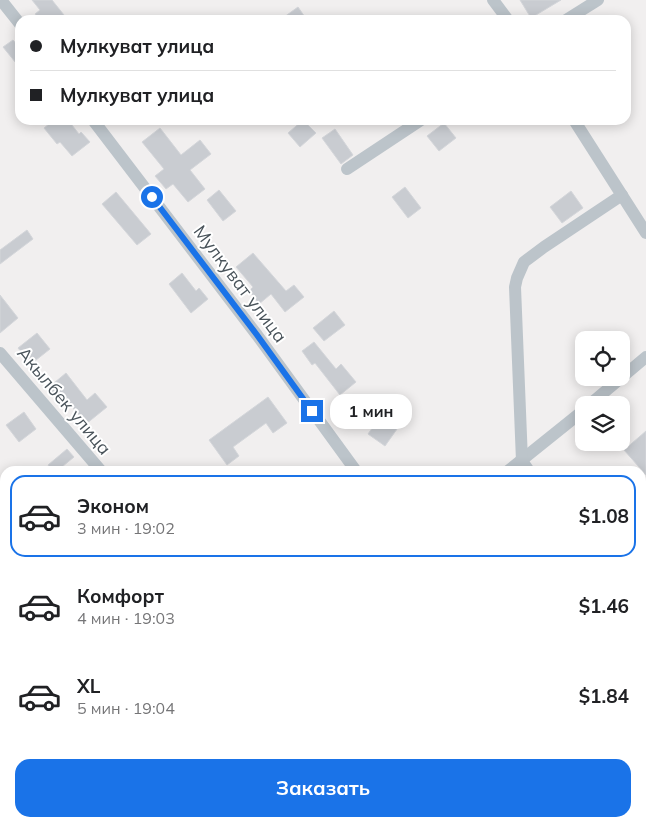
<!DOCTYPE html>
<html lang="ru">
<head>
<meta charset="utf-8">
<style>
  body { margin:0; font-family:Mulish,sans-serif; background:#f2f2f2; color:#202124; height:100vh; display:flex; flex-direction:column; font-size:19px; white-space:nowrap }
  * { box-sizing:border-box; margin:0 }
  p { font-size:16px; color:#757577 }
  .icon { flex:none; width:28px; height:28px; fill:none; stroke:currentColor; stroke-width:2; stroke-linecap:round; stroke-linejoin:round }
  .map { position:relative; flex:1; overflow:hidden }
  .details { position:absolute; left:0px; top:466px; width:646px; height:361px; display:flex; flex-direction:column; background:#fff; border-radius:15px 15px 0 0; box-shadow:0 2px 12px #0003 }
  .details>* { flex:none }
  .banner { position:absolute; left:15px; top:15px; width:616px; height:110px; border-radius:15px; box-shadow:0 2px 12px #0003; display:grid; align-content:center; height:110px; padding:0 15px; background:#fff }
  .controls { position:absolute; left:575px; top:331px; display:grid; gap:10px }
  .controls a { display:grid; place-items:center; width:55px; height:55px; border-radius:10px; background:#fff; box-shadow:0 2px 12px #0003; font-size:25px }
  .end { position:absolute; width:22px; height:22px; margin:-11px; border:6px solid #1a73e8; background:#fff; box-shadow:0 0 0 2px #fff }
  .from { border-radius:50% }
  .bubble { position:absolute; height:35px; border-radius:15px; background:#fff; box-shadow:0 2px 12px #0003; font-size:16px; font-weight:700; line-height:35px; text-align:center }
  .banner b { display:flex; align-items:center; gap:18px; height:48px; font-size:19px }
  .banner b+b { border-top:1px solid #e0e0e0 }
  .banner i { width:12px; height:12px; background:#202124 }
  ul { padding:9px 0 0; list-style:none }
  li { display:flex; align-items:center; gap:15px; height:82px; margin:0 10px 8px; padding:0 5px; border:2px solid transparent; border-radius:15px }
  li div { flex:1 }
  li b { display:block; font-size:19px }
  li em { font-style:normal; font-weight:700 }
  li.on { border-color:#1a73e8 }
  li>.icon { width:45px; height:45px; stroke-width:1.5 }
  .action { display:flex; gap:10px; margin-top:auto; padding:10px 15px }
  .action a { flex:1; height:58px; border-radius:15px; background:#1a73e8; color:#fff; font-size:20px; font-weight:700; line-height:58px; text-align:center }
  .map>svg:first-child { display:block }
</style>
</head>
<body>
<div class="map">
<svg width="646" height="827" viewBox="0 0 646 827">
  <rect width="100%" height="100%" fill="#f1efef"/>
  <g fill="#c9ccd1" stroke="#d4d6da">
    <path d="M32,0H52L68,20H40L35,14L40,10Z"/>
    <path d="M520,0H561L531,18Z"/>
    <path d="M298,7L307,20H280Z"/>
    <path d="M13,40L20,48V68L3,47Z"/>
    <path d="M54,120H68L79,134L81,132L90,142L72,156L60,142L57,144L44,128Z"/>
    <path d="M303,120L316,133L300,147L288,133Z"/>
    <path d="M444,123L456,138L439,151L427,136Z"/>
    <path d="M160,128L181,155L200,140L211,154L190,170L205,189L188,202L173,184L166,189L155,176L164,169L142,142Z"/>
    <path d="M335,129L353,155L341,164L322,138Z"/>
    <path d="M405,187L421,208L408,218L392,197Z"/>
    <path d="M219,190L236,211L223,221L207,200Z"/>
    <path d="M571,191L583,208L562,223L550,207Z"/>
    <path d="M116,192L151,234L137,245L102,204Z"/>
    <path d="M27,230L33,239L0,264V250Z"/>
    <path d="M253,253L286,291L294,285L304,297L285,312L271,294L259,304L249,291L253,287L236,267Z"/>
    <path d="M182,273L196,291L199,288L208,299L191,313L169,284Z"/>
    <path d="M0,295L18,318L0,333Z"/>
    <path d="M334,311L345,325L324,341L313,328Z"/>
    <path d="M37,333L50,349L31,364L18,348Z"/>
    <path d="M314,342L336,369L341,364L356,382L340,395L315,363L312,365L302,351Z"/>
    <path d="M66,373L87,400L95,393L107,407L86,424L65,398L60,402L48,388Z"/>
    <path d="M268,397L287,423L273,433L266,423L233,447L239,456L227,465L209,440Z"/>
    <path d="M24,412L36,429L19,442L6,425Z"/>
    <path d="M380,417L397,429L385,446L368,434Z"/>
    <path d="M646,431V475L624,450Z"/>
    <path d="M67,449L74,457L57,471H52L48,465Z"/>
  </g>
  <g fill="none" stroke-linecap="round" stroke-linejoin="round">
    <g stroke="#bcc4ca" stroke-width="12">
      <path d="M1,0L20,24"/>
      <path d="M493,0L508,20"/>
      <path d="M566,20L598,0"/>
      <path d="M93,120L257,335L356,471"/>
      <path d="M574,120L646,233"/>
      <path d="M347,169L421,120"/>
      <path d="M0,353L101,471"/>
      <path d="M589,405L646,357"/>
      <path d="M508,471L584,410"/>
      <path d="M529,471L522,461L515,287L517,278L524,262L544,247L622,195"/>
      <path d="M641,632L646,640"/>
      <path d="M0,660L5,666"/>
      <path d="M127,822L130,827"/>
      <path d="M626,822L630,827"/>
      <path d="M40,827L46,822"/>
    </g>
  </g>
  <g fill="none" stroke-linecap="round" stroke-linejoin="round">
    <path stroke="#1a73e8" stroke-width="6" d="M152,197L257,335L312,411"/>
  </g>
  <g text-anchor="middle" stroke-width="4" stroke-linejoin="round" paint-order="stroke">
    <g font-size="18" fill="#49535a" stroke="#fff">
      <text transform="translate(240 284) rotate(53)" y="6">Мулкуват улица</text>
      <text transform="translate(64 401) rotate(50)" y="6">Акылбек улица</text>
    </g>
  </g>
</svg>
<div class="controls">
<a><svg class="icon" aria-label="locate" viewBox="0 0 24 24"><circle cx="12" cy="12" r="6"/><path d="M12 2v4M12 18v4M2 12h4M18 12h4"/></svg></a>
<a><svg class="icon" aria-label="layers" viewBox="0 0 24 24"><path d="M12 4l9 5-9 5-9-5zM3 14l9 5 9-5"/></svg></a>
</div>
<i class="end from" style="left:152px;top:197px"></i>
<i class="end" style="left:312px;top:411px"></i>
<div class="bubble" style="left:330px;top:394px;width:82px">1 мин</div>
<div class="banner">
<b><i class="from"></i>Мулкуват улица</b>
<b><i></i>Мулкуват улица</b>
</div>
<section class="details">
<ul>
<li class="on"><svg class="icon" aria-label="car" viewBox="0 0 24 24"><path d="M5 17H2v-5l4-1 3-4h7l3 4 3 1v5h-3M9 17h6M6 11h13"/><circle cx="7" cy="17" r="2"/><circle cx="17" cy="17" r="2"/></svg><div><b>Эконом</b><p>3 мин · 19:02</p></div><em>$1.08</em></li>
<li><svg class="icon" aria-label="car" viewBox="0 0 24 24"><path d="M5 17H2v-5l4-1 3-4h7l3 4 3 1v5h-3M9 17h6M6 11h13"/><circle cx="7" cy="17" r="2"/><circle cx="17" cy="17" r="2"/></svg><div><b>Комфорт</b><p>4 мин · 19:03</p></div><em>$1.46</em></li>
<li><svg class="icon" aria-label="car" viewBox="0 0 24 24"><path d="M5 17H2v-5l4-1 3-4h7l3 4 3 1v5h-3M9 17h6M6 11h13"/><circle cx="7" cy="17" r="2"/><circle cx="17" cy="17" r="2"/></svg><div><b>XL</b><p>5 мин · 19:04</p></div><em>$1.84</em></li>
</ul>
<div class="action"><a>Заказать</a></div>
</section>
</div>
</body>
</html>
